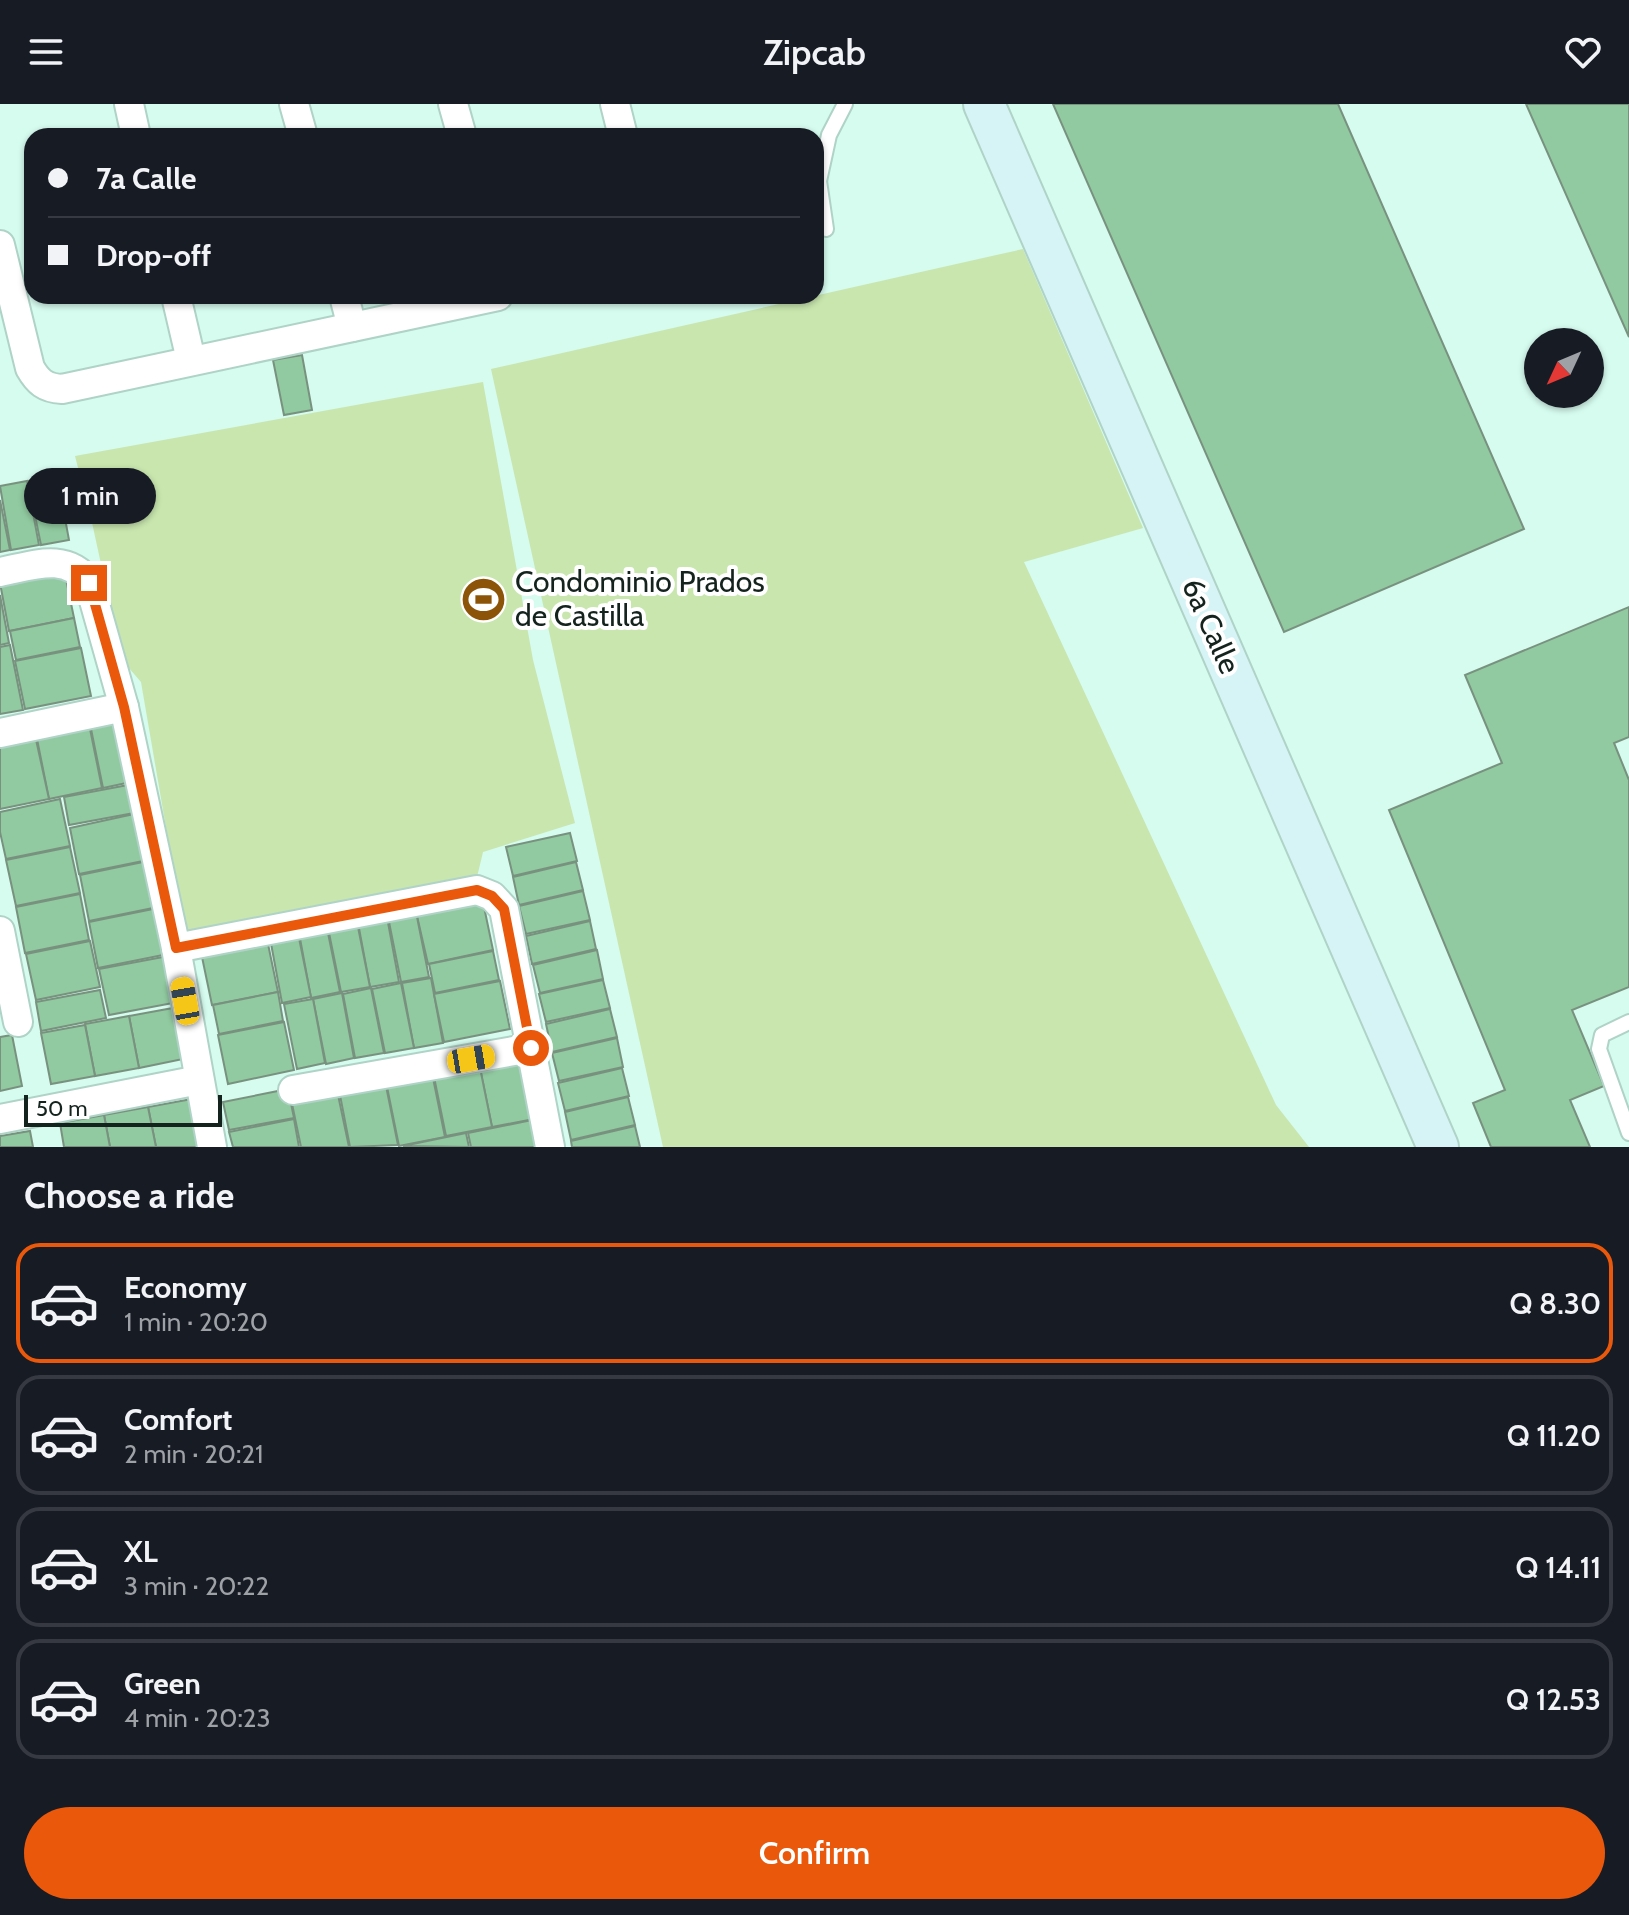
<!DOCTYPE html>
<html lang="en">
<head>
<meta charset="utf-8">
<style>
  body { margin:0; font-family:Cabin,sans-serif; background:#242831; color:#f1f3f6; height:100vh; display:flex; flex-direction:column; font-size:30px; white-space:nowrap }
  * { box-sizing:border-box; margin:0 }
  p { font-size:26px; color:#9ea1a6 }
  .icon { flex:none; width:44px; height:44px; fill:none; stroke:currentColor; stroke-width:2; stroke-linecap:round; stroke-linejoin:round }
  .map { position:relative; height:1043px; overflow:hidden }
  .sheet { display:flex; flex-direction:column; background:#171b24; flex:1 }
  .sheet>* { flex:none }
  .guide { position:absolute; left:24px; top:24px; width:800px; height:176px; border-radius:24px; box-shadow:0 2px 6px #0004; display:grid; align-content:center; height:176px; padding:0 24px; background:#171b24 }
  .needle { width:52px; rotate:226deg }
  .fabs { position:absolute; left:1524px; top:224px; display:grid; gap:16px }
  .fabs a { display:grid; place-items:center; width:80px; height:80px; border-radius:50%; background:#171b24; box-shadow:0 2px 6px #0004; font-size:40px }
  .scale { position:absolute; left:24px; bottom:20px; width:198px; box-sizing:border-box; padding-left:8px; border:4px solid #15231f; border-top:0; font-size:22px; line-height:28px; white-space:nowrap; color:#15231f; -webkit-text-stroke:6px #fff; paint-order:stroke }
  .end { position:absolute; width:36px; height:36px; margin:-18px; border:10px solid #ea580c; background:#fff; box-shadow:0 0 0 4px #fff }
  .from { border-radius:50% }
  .bubble { position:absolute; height:56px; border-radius:28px; background:#171b24; box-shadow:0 2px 6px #0004; font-size:26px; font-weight:600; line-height:56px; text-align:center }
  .car { position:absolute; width:24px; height:48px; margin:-24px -12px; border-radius:10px; box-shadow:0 0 6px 2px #0007; background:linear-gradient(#f5c518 24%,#345 0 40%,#f5c518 0 76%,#345 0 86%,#f5c518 0) }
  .guide b { display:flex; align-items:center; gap:28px; height:76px; font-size:30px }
  .guide b+b { border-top:2px solid #363941 }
  .guide i { width:20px; height:20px; background:#f1f3f6 }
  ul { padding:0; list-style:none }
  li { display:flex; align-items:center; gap:24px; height:120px; margin:0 16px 12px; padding:0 8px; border:4px solid #363941; border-radius:24px }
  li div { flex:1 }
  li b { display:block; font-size:30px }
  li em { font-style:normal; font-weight:600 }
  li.active { border-color:#ea580c }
  li>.icon { width:72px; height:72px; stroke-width:1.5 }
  h2 { padding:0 24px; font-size:36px; line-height:96px }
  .action { display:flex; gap:16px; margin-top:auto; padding:16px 24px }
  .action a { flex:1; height:92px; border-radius:48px; background:#ea580c; color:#fff; font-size:32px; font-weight:600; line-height:92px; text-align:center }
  header { display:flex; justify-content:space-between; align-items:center; height:104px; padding:0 24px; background:#171b24; font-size:36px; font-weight:600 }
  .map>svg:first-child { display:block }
</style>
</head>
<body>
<header><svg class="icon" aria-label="menu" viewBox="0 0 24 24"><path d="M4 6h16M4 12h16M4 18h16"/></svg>Zipcab<svg class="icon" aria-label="heart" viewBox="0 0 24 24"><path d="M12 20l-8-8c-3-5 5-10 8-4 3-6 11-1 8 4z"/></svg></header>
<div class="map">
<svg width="1629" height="1043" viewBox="0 0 1629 1043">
  <rect width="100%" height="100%" fill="#d6fbef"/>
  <g fill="#c8e6ae">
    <path d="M1023,145L1143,424L1024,458L1276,1001L1309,1043H663L491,265Z"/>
    <path d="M483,278L533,556L575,719L483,748L477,773L184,828L141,578L122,556L91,414L75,352Z"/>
  </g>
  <g fill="#91caa0" stroke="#78927f" stroke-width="2">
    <path d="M1053,0H1338L1524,425L1284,528Z"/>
    <path d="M1526,0H1629V233Z"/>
    <path d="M302,251L312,306L284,311L273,256Z"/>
    <path d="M57,371L69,436L41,441L28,377Z"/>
    <path d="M27,377L39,441L11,446L0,382Z"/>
    <path d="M0,396L10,446L0,448Z"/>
    <path d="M64,465L74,514L9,527L0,479Z"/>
    <path d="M0,491L9,539L0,541Z"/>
    <path d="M1629,503V633L1614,639L1629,676V883L1572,906L1604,982L1570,996L1590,1043H1491L1473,999L1505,986L1389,706L1502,659L1465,571Z"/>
    <path d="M74,514L80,543L16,556L10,527Z"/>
    <path d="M10,541L23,606L0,610V543Z"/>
    <path d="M81,544L91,592L25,605L15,557Z"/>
    <path d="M118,614L131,678L103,684L90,620Z"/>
    <path d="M89,620L102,684L49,695L36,630Z"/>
    <path d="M35,631L49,695L0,705V638Z"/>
    <path d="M128,681L134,709L69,721L64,693Z"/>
    <path d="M60,695L70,742L6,755L0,728V708Z"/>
    <path d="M134,710L143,757L79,770L70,724Z"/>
    <path d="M570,729L577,757L513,772L506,743Z"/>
    <path d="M70,743L80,789L16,802L6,756Z"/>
    <path d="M143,758L153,804L89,817L80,771Z"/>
    <path d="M576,758L583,786L519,801L513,773Z"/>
    <path d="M583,787L590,816L526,830L519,802Z"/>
    <path d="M80,790L89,836L25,849L16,803Z"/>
    <path d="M483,798L493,846L428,860L417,812Z"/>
    <path d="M153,805L163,851L98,864L89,818Z"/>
    <path d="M416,808L429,873L401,878L388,813Z"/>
    <path d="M387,813L399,878L370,883L358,819Z"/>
    <path d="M590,817L596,845L532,860L526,832Z"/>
    <path d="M357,818L370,883L341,888L328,824Z"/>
    <path d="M327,824L340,888L311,894L299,829Z"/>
    <path d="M298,829L311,893L282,899L270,834Z"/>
    <path d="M90,837L100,883L36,896L26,850Z"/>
    <path d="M268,840L278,888L212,901L202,853Z"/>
    <path d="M597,846L603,875L540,889L533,861Z"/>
    <path d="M493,847L499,876L435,889L429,860Z"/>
    <path d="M163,853L173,899L109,911L99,865Z"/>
    <path d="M431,874L443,939L414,944L402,879Z"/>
    <path d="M603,876L610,904L546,918L539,890Z"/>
    <path d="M500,877L510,925L444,938L434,890Z"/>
    <path d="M401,879L414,944L385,949L372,885Z"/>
    <path d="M371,884L384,949L355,954L343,890Z"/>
    <path d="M100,886L106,914L41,927L36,898Z"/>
    <path d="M278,888L283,917L219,930L213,901Z"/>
    <path d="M342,889L354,954L326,960L313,895Z"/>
    <path d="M313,895L325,959L297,965L284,900Z"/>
    <path d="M173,904L183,955L139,964L129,912Z"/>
    <path d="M610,905L617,933L552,948L546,920Z"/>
    <path d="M129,912L139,964L95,972L85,920Z"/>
    <path d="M284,918L294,966L228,980L218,931Z"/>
    <path d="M85,921L95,972L51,980L41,929Z"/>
    <path d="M12,931L22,982L0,987V933Z"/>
    <path d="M617,934L623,963L559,977L552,949Z"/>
    <path d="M526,950L539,1014L492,1023L479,959Z"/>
    <path d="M479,959L492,1023L446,1032L433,968Z"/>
    <path d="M622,964L629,992L565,1007L558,979Z"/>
    <path d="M432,969L445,1033L399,1042L386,978Z"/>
    <path d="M385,977L398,1041L350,1043L339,986Z"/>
    <path d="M288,985L294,1014L229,1026L223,998Z"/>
    <path d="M337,986L349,1043H301L291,995Z"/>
    <path d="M628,993L635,1021L571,1036L565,1008Z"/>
    <path d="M192,995L201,1043H156L148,1003Z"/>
    <path d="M148,1003L156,1043H110L104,1011Z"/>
    <path d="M104,1011L110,1043H64L60,1019Z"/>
    <path d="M294,1015L299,1043H233L229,1028Z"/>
    <path d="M532,1016L538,1043H471L468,1029Z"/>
    <path d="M635,1022L640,1043H572L571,1037Z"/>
    <path d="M30,1027L33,1043H0V1032Z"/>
    <path d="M466,1029L469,1043L403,1042Z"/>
  </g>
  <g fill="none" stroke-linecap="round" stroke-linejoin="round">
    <defs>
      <g id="service">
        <path d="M826,125L819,77L829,31L845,0"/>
        <path d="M1629,918L1602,931L1599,945L1629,1029"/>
      </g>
      <g id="minor">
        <path d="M129,0L136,32"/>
        <path d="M294,0L303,32"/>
        <path d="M453,0L462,32"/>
        <path d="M615,0L623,32"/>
        <path d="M0,141L30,264C38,278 45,284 62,285L498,192"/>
        <path d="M176,192L191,256"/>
        <path d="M344,192L352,223"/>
        <path d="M0,468C32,462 67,447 89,479L124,603L176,844L212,1043"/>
        <path d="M0,629L124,603"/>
        <path d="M0,827L18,918"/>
        <path d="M176,844L477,786L492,792L504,805L550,1043"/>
        <path d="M293,986L531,944"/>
        <path d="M0,1015L199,976"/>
      </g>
      <path id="secondary" d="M984,0L1438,1043"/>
    </defs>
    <use href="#service" stroke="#afd3c7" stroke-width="18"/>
    <use href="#minor" stroke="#afd3c7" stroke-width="32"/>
    <use href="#secondary" stroke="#afd3c7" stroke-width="44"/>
    <use href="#service" stroke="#fff" stroke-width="14"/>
    <use href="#minor" stroke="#fff" stroke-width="28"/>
    <use href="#secondary" stroke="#d6f4f5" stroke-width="40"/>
  </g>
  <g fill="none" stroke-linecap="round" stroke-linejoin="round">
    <path stroke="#ea580c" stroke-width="10" d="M89,479L124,603L176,844L477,786L492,792L504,805L531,944"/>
  </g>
  <defs>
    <symbol id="stadium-disc" viewBox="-11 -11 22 22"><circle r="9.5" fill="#8c5409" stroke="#fff"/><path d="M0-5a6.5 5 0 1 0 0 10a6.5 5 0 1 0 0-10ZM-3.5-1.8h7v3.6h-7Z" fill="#fff"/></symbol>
  </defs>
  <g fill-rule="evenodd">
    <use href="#stadium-disc" x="458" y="470" width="51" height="51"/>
  </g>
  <g text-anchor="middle" stroke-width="8" stroke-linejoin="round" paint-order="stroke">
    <g font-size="30" fill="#15231f" stroke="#fff" text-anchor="start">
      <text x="515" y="488">Condominio Prados<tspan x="515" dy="34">de Castilla</tspan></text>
    </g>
    <g font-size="30" fill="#15231f" stroke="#fff">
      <text transform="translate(1211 522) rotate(66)" y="10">6a Calle</text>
    </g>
  </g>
</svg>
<div class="fabs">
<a><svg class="needle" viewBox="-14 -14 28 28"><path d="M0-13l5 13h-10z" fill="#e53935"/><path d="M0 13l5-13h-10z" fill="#9ea1a6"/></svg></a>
</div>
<div class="scale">50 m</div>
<i class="end from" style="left:531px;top:944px"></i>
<i class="end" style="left:89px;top:479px"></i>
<div class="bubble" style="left:24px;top:364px;width:132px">1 min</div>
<i class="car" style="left:185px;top:897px;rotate:350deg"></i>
<i class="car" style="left:471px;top:955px;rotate:80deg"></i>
<div class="guide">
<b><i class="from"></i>7a Calle</b>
<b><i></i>Drop-off</b>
</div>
</div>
<section class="sheet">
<h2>Choose a ride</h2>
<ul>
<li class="active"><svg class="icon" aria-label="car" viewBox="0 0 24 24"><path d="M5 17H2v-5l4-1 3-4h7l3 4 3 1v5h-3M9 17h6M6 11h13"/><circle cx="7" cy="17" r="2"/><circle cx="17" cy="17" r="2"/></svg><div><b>Economy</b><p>1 min · 20:20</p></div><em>Q 8.30</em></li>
<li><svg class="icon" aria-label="car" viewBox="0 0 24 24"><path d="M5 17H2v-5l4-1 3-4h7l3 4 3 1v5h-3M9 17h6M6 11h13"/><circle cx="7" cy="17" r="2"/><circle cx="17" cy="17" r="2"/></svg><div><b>Comfort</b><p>2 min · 20:21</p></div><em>Q 11.20</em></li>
<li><svg class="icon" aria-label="car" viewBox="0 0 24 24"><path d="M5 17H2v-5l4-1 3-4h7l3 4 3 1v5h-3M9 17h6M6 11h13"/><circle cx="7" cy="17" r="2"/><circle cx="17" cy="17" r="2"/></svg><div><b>XL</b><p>3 min · 20:22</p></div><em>Q 14.11</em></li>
<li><svg class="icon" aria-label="car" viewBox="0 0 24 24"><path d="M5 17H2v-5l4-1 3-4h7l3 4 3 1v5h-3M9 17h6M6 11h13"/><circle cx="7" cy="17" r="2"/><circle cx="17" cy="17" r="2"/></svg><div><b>Green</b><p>4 min · 20:23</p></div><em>Q 12.53</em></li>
</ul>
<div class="action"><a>Confirm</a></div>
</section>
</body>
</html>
